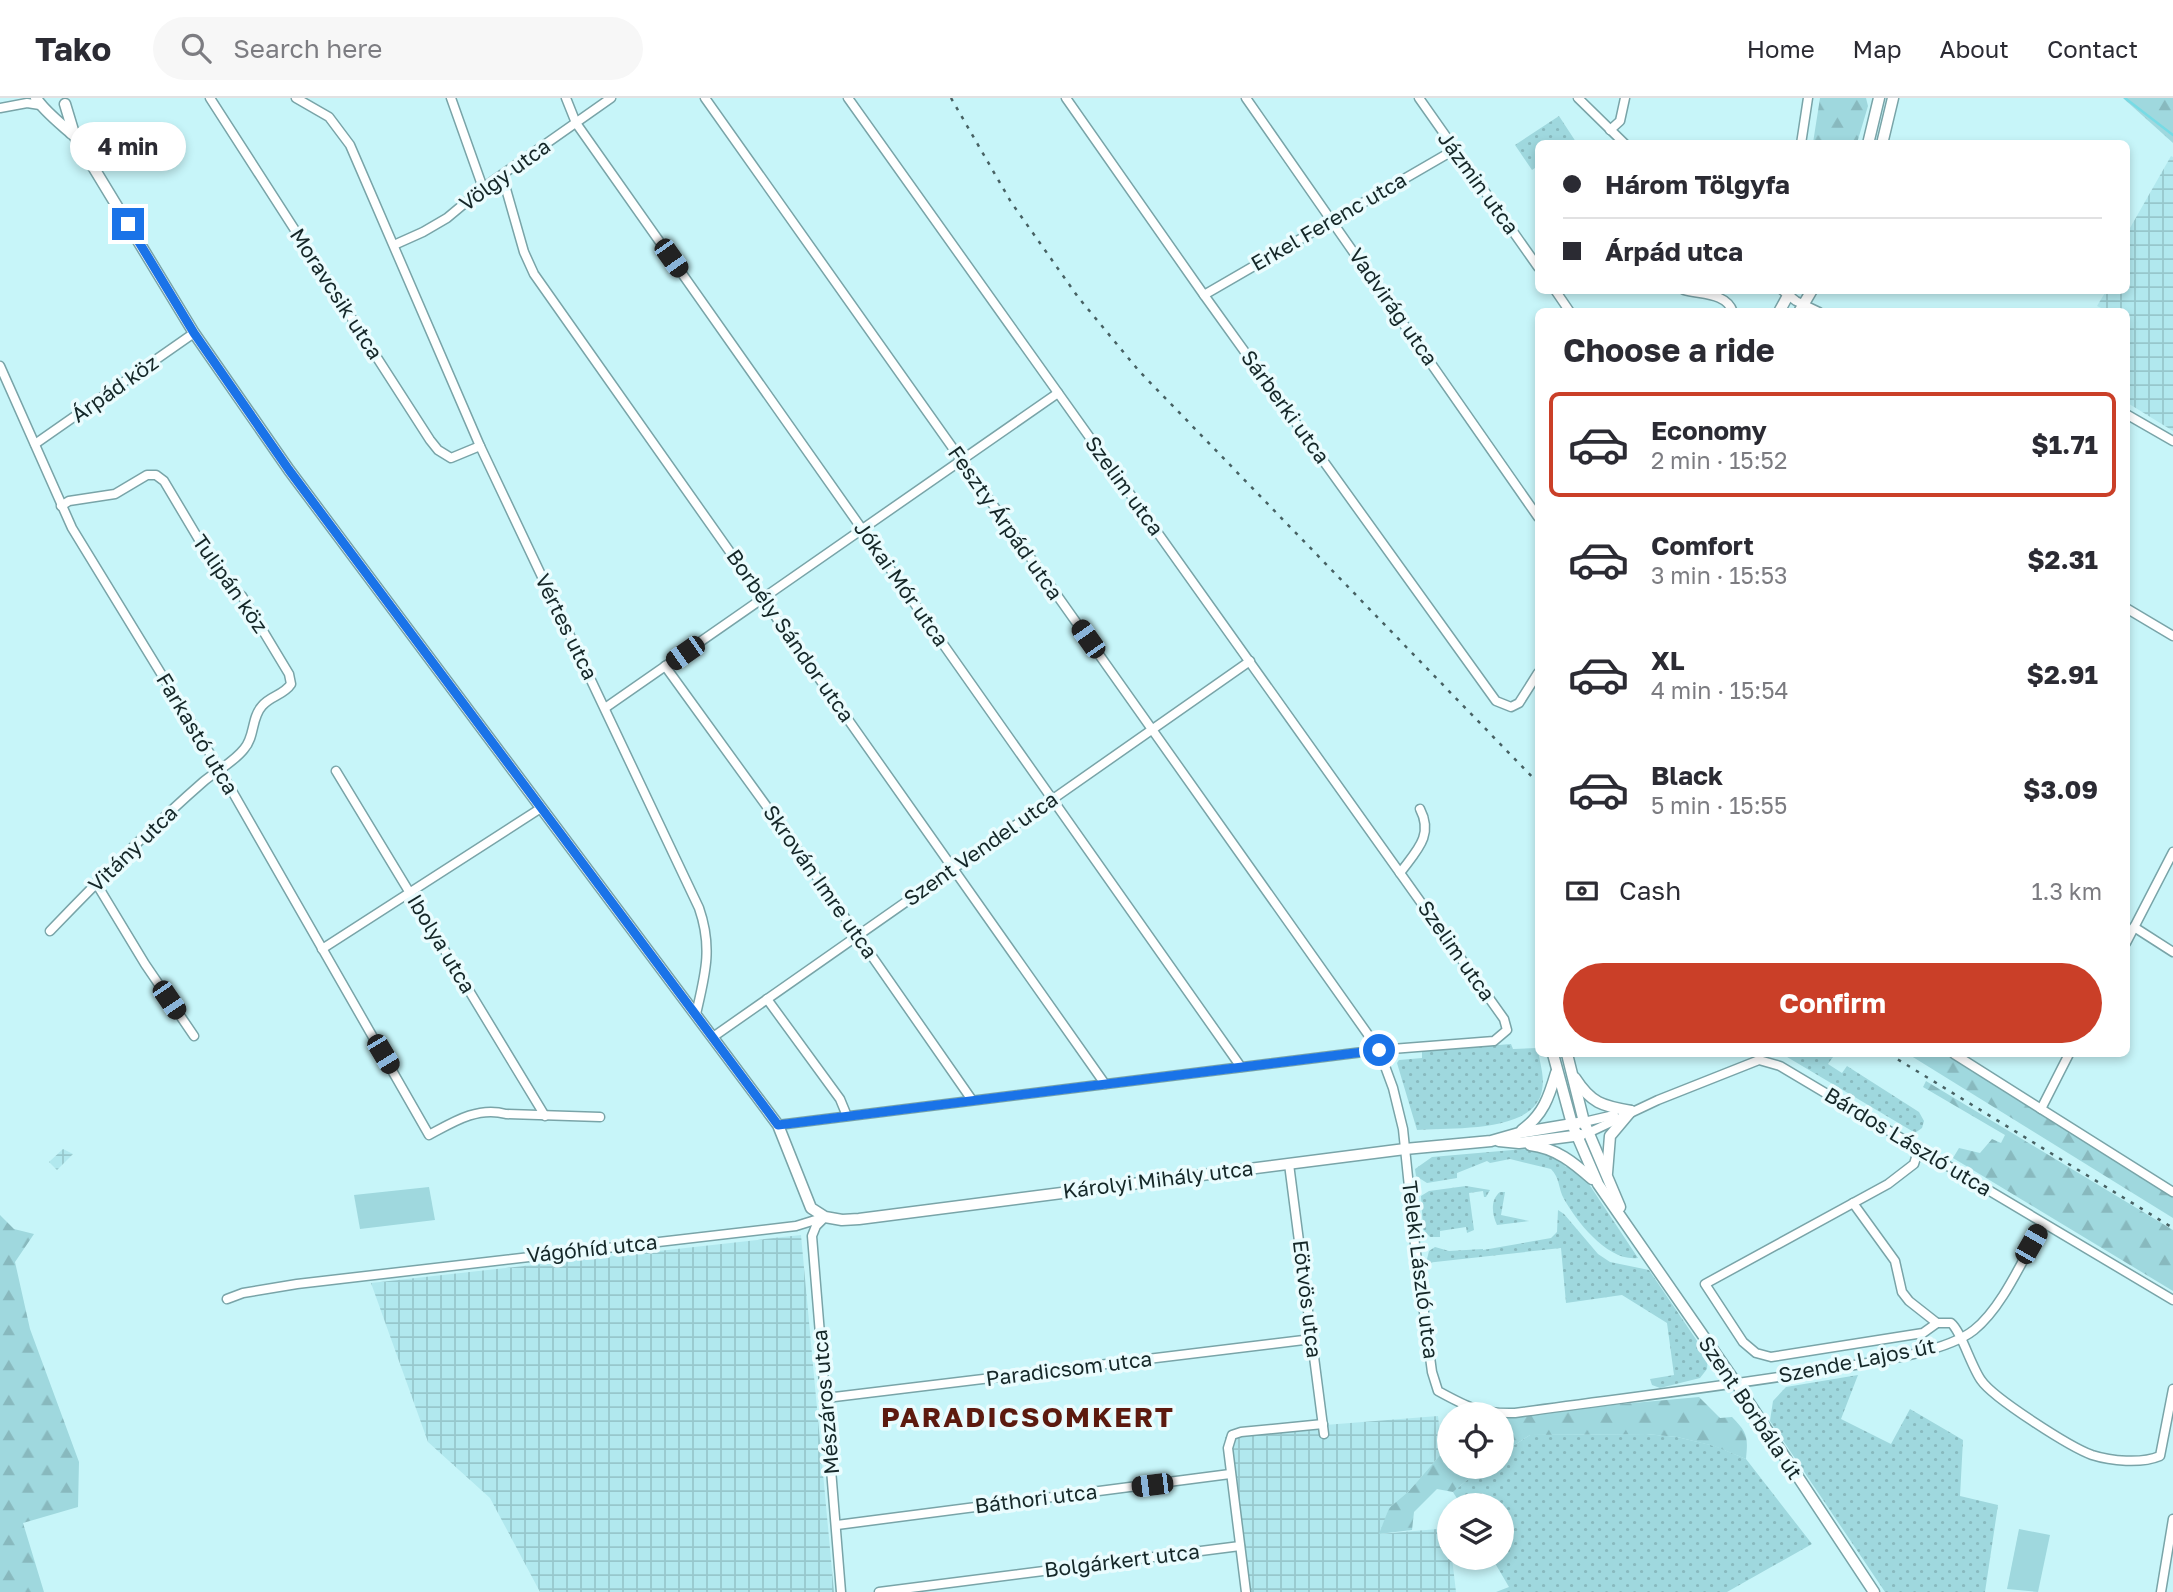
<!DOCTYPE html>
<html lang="en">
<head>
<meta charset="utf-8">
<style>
  body { margin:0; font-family:"Golos Text",sans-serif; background:#f7f7f7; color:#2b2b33; height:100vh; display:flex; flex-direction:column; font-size:26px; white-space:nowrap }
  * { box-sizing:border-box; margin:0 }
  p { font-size:23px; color:#7c7c81 }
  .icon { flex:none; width:38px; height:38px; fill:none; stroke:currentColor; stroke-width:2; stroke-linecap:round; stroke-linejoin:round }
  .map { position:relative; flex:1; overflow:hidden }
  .sheet { position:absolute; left:1535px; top:210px; width:595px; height:749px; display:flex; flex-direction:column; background:#fff; border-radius:10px; box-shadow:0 4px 10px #0003 }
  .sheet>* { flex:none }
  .guide { position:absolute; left:1535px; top:42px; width:595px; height:154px; border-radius:10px; box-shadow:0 4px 10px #0003; display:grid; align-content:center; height:154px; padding:0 28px; background:#fff }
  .fabs { position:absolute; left:1437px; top:1304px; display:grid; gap:14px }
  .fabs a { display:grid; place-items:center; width:77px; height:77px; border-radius:50%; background:#fff; box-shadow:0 4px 10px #0003; font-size:35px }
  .end { position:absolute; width:32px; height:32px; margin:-16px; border:9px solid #1a73e8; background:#fff; box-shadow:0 0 0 4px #fff }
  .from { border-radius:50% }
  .bubble { position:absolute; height:49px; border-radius:24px; background:#fff; box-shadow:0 4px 10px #0003; font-size:23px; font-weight:700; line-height:49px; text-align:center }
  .car { position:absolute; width:21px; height:42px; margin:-21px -10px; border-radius:9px; box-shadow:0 0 5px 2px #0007; background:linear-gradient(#222 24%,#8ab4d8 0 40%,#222 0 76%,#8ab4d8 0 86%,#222 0) }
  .guide b { display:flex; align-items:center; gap:24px; height:66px; font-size:26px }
  .guide b+b { border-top:2px solid #e1e1e2 }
  .guide i { width:18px; height:18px; background:#2b2b33 }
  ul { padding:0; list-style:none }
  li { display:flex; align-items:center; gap:21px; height:105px; margin:0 14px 10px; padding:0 14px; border:4px solid transparent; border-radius:10px }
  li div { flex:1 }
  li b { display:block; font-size:26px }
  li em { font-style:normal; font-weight:700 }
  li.on { border-color:#ca3f28 }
  li>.icon { width:63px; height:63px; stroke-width:1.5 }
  h2 { padding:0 28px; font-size:32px; line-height:84px }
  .pay { display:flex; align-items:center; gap:18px; height:77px; padding:0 28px; font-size:26px }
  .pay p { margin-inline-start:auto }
  .action { display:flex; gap:14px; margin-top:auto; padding:14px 28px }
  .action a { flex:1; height:80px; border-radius:42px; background:#ca3f28; color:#fff; font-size:28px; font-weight:700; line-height:80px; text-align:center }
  header { display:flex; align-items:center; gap:42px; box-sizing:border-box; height:98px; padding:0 35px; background:#fff; border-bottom:2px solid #e1e1e2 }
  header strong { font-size:33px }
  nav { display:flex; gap:38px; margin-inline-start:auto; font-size:24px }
  .search { width:490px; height:63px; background:#f7f7f7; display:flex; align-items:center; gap:18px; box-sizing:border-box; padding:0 24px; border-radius:38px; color:#7c7c81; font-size:26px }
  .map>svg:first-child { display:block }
</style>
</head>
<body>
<header>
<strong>Tako</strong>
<div class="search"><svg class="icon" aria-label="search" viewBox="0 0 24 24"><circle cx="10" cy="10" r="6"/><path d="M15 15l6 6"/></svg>Search here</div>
<nav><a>Home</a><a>Map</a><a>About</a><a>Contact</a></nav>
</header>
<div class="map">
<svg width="2173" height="1494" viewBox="0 0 2173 1494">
  <defs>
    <pattern id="industrial-grid" width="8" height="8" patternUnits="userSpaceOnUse" patternTransform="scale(1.75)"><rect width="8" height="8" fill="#b1e8ee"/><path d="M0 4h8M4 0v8" fill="none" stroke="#97c7cc"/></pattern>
    <pattern id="grass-dots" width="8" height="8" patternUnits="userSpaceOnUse" patternTransform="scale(1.75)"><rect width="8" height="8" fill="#9fd8de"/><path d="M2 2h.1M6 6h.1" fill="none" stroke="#88b9be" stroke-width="1.8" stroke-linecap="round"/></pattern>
    <pattern id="forest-firs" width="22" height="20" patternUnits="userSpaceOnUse" patternTransform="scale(1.75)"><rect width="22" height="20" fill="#9fd8de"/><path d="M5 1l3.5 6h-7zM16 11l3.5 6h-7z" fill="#88b9be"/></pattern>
  </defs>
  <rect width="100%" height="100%" fill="#c7f5f9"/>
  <g fill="url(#industrial-grid)">
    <path d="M2171,58L2173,59V333L2126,304V214L2107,213L2097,208L2106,193L2126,192V137Z"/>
    <path d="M63,1051L73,1056L57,1072L49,1064Z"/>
    <path d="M801,1137L834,1494H540L490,1400L428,1344L371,1185Z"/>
    <path d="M1438,1318L1442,1355L1409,1393L1389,1410L1380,1436L1449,1430V1460H1452L1456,1494H1245L1225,1339L1325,1327Z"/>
  </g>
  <g fill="url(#grass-dots)">
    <path d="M1559,18L1576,44L1538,46V68L1532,72L1515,47Z"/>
    <path d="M1511,946L1513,951L1538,950C1539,964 1545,977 1542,992C1535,1036 1449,1029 1417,1032L1397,965L1399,962L1422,960V953Z"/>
    <path d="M1782,956H1828L1833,959L1828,966L1842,975L1847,968L1919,1014L1924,1023L1922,1030L1915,1035L1912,1033Z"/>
    <path d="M1524,1051C1539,1053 1557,1056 1566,1069L1572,1067L1581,1074L1638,1160C1608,1164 1577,1124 1564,1101C1558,1090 1560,1080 1551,1071L1510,1061L1490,1065L1487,1063L1457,1075V1080L1427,1085L1416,1078L1415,1071L1432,1059Z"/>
    <path d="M1466,1088L1490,1092L1486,1099H1484L1483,1093L1469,1095L1474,1132L1467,1135L1466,1129L1440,1133V1139H1430L1423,1131L1421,1098L1429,1093Z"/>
    <path d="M1500,1094H1505L1501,1117L1529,1123L1497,1127C1492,1116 1490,1102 1500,1094Z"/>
    <path d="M1558,1112L1564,1116L1598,1156L1610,1164L1649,1172L1708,1259L1707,1271L1700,1280L1660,1290L1652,1287L1650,1281L1674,1277L1667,1225L1622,1197L1566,1205L1561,1150L1426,1165L1429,1153L1435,1149L1449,1153L1483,1151V1152L1551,1140L1557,1134Z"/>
    <path d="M1858,1277L1841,1321L1891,1346L1910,1311L1963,1342L1960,1398L1998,1407L1985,1494H1885L1770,1323L1773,1303L1786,1289Z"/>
    <path d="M1646,1336L1677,1339L1715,1348L1746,1361L1812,1446L1727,1494H1496L1509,1489L1492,1460H1502V1407H1461L1453,1394L1474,1376L1472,1369L1502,1368V1355L1530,1337Z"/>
  </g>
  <g fill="url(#forest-firs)">
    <path d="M1820,0H1866L1868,8L1857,45H1813Z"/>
    <path d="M2123,0H2173V45Z"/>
    <path d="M1908,956H1948L2173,1099V1120Z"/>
    <path d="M1926,983L2173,1132V1193L1953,1060L1959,1050L1980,1055L1992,1041L2001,1045L2005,1037L1923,989Z"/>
    <path d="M0,1117L14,1131L34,1136L15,1164L30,1231L79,1364L78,1409L23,1425L44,1494H0Z"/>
    <path d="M1699,1299L1720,1320L1732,1319C1748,1335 1748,1340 1746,1361L1714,1348L1677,1339L1646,1336L1530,1337L1502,1355V1317Z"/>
    <path d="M1449,1351V1368L1472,1369L1474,1376L1453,1394L1437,1391L1414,1414L1412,1432L1379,1436L1389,1410L1409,1393L1442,1355Z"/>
  </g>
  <g fill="#9fd8de">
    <path d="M429,1089L435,1122L360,1131L354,1097Z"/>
    <path d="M2019,1431L2050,1437L2038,1494L2007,1491Z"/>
  </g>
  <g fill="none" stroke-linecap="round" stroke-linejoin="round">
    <path stroke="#76dbe5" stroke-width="2.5" d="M2125,0L2173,37"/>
    <defs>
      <g id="minor">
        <path d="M210,0L430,342L438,352L451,360L480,348"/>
        <path d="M296,0L329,19L350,47L480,348L699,810C713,850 705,877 696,916"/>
        <path d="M451,0L483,90"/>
        <path d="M566,0L576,25L1241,969"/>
        <path d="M705,0L1379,952L1393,990L1403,1031L1415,1147L1432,1274L1438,1293C1467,1309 1480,1316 1515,1315C1622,1300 1729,1288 1836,1270C1873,1264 1945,1255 1974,1232C2003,1209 2024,1158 2043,1126"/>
        <path d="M1066,0L1204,197L1496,603L1511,609L1519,605L1538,575"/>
        <path d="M1246,0L1538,419"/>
        <path d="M1419,0L1538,169"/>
        <path d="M1578,0L1625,46"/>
        <path d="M0,10L27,5L40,7"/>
        <path d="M1610,32L1620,23L1625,0"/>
        <path d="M1801,46L1808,0"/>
        <path d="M502,77L524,154L534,176L1105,986"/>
        <path d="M394,147L423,134L447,120L483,90L611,0"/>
        <path d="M1555,192L1570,214"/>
        <path d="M1684,192C1700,197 1726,194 1733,214"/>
        <path d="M1782,192L1796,203L1819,214"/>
        <path d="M1204,197L1454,52"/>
        <path d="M0,268L72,430L220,672L429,1037C453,1024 478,1008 506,1016L600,1019"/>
        <path d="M2126,316L2173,343"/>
        <path d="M35,346L194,235"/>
        <path d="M2126,510L2173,538"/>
        <path d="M665,568L791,742L972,1002"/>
        <path d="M605,610L1058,295"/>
        <path d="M336,673L545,1018"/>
        <path d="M1400,775C1416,753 1434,738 1420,711"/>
        <path d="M96,785L145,866L194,938"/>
        <path d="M2134,829L2173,854"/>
        <path d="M50,833C99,782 149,731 203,684C216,673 233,665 244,651C255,639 251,620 262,608C270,598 284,597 291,586L289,576L242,498L224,482L217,472L164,383L156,377H147L115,396L69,403L61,408"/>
        <path d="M2126,845L2173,754"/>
        <path d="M322,851L541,710"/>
        <path d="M767,901L840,1001L847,1018"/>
        <path d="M713,939L1250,563"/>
        <path d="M1954,956L2173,1094"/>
        <path d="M2041,1011L2069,956"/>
        <path d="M1584,1024L1614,1017"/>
        <path d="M778,1027L1379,952L1494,943L1507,932L1504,921L848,0"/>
        <path d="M1588,1035L1658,1002L1759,962L1780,968L2173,1202"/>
        <path d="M1919,1050L1914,1066L1888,1086L1705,1186L1743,1244L1756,1255L1771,1259L1923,1235L1937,1225H1951C1961,1233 1971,1268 1981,1282C1993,1300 2070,1349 2092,1357C2111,1363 2141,1366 2160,1358L2173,1291"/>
        <path d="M1289,1066L1324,1336"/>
        <path d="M1853,1105L1895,1163L1902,1194L1909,1203L1937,1225"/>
        <path d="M823,1121L816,1128L812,1138L841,1494"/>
        <path d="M227,1201L243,1195L297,1186L796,1128L825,1119"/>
        <path d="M826,1300L1312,1241"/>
        <path d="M837,1427L1230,1376"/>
        <path d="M879,1494L1240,1448"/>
        <path d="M1246,1494L1228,1350L1232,1337L1241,1334L1323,1326"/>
        <path d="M2161,1494L2173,1421"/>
      </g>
      <g id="tertiary">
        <path d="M36,0C43,12 61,26 72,36"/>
        <path d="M65,6L75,39L194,235L289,372L778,1027L811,1110L825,1119L842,1122L859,1121L1405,1051L1491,1043L1519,1035L1584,1024"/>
        <path d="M1868,46L1879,0"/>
        <path d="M1882,46L1893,0"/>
        <path d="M1779,214L1791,192"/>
        <path d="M1799,214L1812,192"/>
        <path d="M1553,956L1572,1026L1598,1086L1736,1285L1874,1494"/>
        <path d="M1567,956L1584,1024L1620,1109"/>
        <path d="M1575,980C1591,1005 1602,1008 1631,1013"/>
        <path d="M1522,1032C1543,1017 1549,999 1556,975"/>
        <path d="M1499,1043L1519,1045L1581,1037"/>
        <path d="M1530,1047C1556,1050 1574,1065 1592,1081"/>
        <path d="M1607,1075L1610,1038L1631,1013"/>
      </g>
    </defs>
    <use href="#minor" stroke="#79a4a8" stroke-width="11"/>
    <use href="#tertiary" stroke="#79a4a8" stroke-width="13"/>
    <use href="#minor" stroke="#fff" stroke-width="8"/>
    <use href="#tertiary" stroke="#fff" stroke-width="10"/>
    <g stroke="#476163" stroke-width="2.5" stroke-dasharray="3.5 7" stroke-linecap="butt">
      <path d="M951,0L1011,104L1078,199L1139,273L1538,685"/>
      <path d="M1889,956L2173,1130"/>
    </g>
  </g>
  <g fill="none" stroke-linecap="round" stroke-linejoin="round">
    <path stroke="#1a73e8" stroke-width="9" d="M128,126L194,235L289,372L778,1027L1379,952"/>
  </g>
  <g text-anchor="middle" stroke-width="7" stroke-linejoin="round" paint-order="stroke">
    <g font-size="21" fill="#152728" stroke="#eafcfe">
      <text transform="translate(505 77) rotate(-36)" y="7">Völgy utca</text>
      <text transform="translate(1478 85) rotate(54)" y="7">Jázmin utca</text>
      <text transform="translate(1329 124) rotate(-30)" y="7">Erkel Ferenc utca</text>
      <text transform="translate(336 196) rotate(57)" y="7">Moravcsik utca</text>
      <text transform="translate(1393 209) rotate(55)" y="7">Vadvirág utca</text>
      <text transform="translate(115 291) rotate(-35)" y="7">Árpád köz</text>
      <text transform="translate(1285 309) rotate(54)" y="7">Sárberki utca</text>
      <text transform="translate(1124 388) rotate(54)" y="7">Szelim utca</text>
      <text transform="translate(1005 425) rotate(55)" y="7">Feszty Árpád utca</text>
      <text transform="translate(230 486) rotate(55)" y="7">Tulipán köz</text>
      <text transform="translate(901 486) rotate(55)" y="7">Jókai Mór utca</text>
      <text transform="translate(566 529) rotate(64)" y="7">Vértes utca</text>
      <text transform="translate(790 538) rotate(55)" y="7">Borbély Sándor utca</text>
      <text transform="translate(197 636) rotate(59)" y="7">Farkastó utca</text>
      <text transform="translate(133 751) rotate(-44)" y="7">Vitány utca</text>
      <text transform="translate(981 751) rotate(-35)" y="7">Szent Vendel utca</text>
      <text transform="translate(820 784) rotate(55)" y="7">Skrován Imre utca</text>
      <text transform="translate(441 846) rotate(59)" y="7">Ibolya utca</text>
      <text transform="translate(1456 853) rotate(55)" y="7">Szelim utca</text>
      <text transform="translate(1908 1044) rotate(31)" y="7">Bárdos László utca</text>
      <text transform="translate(1158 1082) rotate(-7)" y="7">Károlyi Mihály utca</text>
      <text transform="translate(592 1151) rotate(-6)" y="7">Vágóhíd utca</text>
      <text transform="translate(1420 1172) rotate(83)" y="7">Teleki László utca</text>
      <text transform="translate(1307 1201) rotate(83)" y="7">Eötvös utca</text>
      <text transform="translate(1857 1263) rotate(-11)" y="7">Szende Lajos út</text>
      <text transform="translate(1069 1271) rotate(-7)" y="7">Paradicsom utca</text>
      <text transform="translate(826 1304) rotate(-95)" y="7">Mészáros utca</text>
      <text transform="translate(1750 1310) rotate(56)" y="7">Szent Borbála út</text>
      <text transform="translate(1036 1401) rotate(-7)" y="7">Báthori utca</text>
      <text transform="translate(1122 1463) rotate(-7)" y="7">Bolgárkert utca</text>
    </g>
    <g font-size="28" font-weight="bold" letter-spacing="2" fill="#5d1a0f" stroke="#eafcfe">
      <text x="1028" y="1329">PARADICSOMKERT</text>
    </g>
  </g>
</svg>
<div class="fabs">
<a><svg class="icon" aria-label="locate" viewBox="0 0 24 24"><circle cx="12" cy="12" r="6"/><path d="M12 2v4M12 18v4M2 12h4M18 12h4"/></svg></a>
<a><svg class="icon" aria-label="layers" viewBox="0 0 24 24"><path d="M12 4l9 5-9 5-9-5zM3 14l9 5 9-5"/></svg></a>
</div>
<i class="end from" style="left:1379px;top:952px"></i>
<i class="end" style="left:128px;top:126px"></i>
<div class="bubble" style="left:70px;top:24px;width:116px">4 min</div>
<i class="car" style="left:671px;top:160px;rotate:145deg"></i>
<i class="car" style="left:1088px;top:541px;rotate:325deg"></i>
<i class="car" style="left:685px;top:555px;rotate:235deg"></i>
<i class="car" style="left:169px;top:902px;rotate:146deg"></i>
<i class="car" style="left:383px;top:956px;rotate:149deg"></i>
<i class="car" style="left:2031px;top:1146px;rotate:30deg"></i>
<i class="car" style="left:1152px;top:1387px;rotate:263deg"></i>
<div class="guide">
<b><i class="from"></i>Három Tölgyfa</b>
<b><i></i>Árpád utca</b>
</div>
<section class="sheet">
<h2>Choose a ride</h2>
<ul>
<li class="on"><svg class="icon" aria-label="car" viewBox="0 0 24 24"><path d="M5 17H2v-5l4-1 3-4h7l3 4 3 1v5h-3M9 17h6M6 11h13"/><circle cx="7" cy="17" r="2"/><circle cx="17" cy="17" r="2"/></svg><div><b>Economy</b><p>2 min · 15:52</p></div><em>$1.71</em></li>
<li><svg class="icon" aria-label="car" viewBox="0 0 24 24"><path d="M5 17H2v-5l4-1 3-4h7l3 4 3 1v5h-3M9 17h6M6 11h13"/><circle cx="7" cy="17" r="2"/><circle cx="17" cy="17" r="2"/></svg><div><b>Comfort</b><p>3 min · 15:53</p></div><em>$2.31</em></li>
<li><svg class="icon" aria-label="car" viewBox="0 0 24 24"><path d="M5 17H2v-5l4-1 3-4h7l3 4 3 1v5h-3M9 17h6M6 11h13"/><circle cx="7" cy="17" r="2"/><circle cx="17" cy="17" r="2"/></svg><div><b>XL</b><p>4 min · 15:54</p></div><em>$2.91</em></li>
<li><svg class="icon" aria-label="car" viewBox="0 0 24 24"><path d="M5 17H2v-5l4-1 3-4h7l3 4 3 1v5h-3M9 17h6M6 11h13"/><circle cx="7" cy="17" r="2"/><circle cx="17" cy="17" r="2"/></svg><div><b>Black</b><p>5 min · 15:55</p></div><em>$3.09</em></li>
</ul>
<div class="pay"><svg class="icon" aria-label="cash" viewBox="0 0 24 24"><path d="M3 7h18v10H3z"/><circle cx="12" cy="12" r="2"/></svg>Cash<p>1.3 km</p></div>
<div class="action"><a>Confirm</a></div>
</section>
</div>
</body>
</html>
